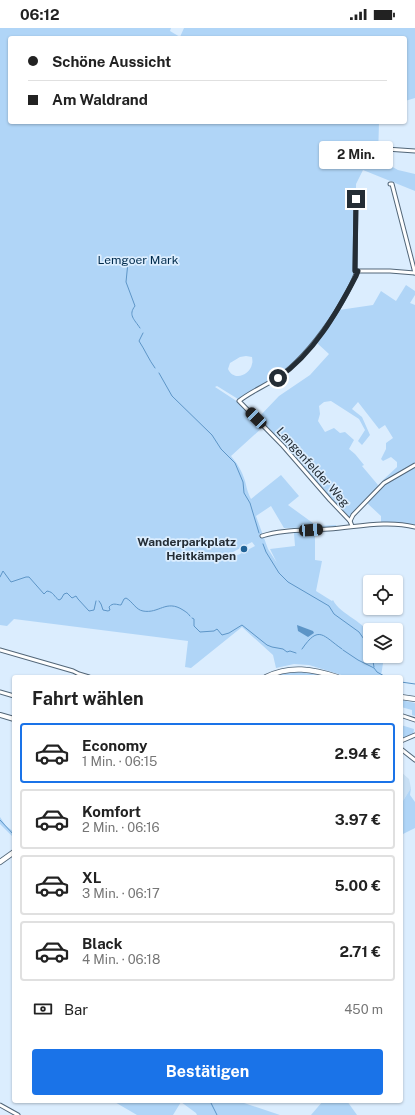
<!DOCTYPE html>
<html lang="de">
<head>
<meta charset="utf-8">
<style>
  body { margin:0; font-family:"Public Sans",sans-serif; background:#f2f2f2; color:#222; height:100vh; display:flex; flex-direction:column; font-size:15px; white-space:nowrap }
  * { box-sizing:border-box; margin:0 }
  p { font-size:13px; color:#767676 }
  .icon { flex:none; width:22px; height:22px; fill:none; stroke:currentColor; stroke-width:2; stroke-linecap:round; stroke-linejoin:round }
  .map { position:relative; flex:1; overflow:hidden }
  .drawer { position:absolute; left:12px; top:647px; width:391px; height:428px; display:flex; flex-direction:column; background:#fff; border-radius:4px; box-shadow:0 1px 3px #0004 }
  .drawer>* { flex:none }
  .hud { position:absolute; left:8px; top:8px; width:399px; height:88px; border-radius:4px; box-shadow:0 1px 3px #0004; display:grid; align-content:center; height:88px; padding:0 20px; background:#fff }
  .buttons { position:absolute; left:363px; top:547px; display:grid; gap:8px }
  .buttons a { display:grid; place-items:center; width:40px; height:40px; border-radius:4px; background:#fff; box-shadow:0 1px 3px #0004; font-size:20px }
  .end { position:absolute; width:18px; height:18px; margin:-9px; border:5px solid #242d35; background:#fff; box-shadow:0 0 0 2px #fff }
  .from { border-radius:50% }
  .bubble { position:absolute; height:28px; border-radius:4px; background:#fff; box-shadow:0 1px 3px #0004; font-size:13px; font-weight:700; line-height:28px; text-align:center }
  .car { position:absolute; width:12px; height:24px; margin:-12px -6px; border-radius:5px; box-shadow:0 0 3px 1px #0007; background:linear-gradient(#222 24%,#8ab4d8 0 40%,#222 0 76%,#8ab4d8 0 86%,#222 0) }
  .hud b { display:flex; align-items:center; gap:14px; height:38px; font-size:15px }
  .hud b+b { border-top:1px solid #e0e0e0 }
  .hud i { width:10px; height:10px; background:#222 }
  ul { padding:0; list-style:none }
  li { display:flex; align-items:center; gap:12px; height:60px; margin:0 8px 6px; padding:0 12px; border:2px solid #e0e0e0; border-radius:4px }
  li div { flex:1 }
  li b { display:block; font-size:15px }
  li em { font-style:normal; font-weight:700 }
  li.current { border-color:#1a73e8 }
  li>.icon { width:36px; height:36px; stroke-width:1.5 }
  h2 { padding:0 20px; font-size:18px; line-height:48px }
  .pay { display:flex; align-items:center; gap:10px; height:44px; padding:0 20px; font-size:15px }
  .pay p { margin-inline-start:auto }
  .cta { display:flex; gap:8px; margin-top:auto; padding:8px 20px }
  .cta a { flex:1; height:46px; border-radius:4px; background:#1a73e8; color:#fff; font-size:16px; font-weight:700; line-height:46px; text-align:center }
  .status { display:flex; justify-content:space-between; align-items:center; height:28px; padding:0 20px; background:#fff; direction:ltr }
  .status svg { height:11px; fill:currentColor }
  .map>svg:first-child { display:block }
</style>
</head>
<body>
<div class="status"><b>06:12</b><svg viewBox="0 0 49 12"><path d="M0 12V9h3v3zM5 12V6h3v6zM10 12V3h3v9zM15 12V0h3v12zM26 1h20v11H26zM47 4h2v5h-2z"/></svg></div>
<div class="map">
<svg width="415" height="1087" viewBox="0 0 415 1087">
  <rect width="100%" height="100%" fill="#dbedfe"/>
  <path fill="#c8dff4" d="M401,744L409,751L411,760L401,776Z"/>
  <g fill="#b0d5f7" fill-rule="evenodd">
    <path d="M0,0H171L170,3L180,9L184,0H415V70L405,73V10H10V94H379L378,131L398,142L415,146V163L363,142L356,156L355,246L339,282L373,277L381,263L396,273L406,257L415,263V267L410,275L415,277V435L385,453L383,452L397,439V434L391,429L383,433L381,431L386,421V415L393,410L385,397L379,401L358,374L352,381L362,389L370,407L362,417L358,413L365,402L359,391L331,373L324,374L319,378L320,386L318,393L325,404L334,400L340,405L345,404L354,412L349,421L355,426L364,437L362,438L378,457L376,462L349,490L290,423L258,390L279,368L310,347L329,326L317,315L338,283C321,305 305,326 284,344C270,355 253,362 238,371L217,358L215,359L238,374L263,399L231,428C237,435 242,443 245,453C247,460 247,463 251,471L281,447L299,468L288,477L317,498L336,497V499L284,500L271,478L256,488L268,521L277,535L270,521L295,518L294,505L315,504V532L322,533L316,563L332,573L333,572C340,587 367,594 370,609C371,615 370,622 370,628H383L384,629L381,648L384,649H348L309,637L294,636L276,640L273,627L242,599L191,640L185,639L188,613L14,591L7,598L0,597ZM246,328L252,329C252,330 253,334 252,336C250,347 234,354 228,341L230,335L240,329ZM252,514L255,518L240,526L224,532L222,527L233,524Z"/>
    <path d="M415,437V497L401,495H381V488L367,475L386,455Z"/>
    <path d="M302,643L317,645L330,649H273L283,645Z"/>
    <path d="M401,672L415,675V688L412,687V682L401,679Z"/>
    <path d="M401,697L414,701L413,707L401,711Z"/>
    <path d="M411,760L410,767L415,774V800L401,807V776Z"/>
    <path d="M0,789L6,798L14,804V810L0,796Z"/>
    <path d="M113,1073H238L280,1087H197L196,1085L181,1074L173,1087H137Z"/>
    <path d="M323,1073H347L357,1087H311Z"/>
  </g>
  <path fill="#5d95c7" d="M297,597L313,603L314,605L308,609L298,603Z"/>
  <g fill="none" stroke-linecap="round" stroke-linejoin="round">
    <g stroke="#5d95c7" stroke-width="1">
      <path d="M127,230L128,234L126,254L135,278C128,287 134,291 140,300"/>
      <path d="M143,305L139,313C145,322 149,332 155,340"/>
      <path d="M159,345L172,368L212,407L221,421L235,435L243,454L244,465L250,475L259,505"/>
      <path d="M263,516L266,524L279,545L288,554L329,578L334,586L359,604L370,620"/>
      <path d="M0,549L3,543L11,554L26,549H29L44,566L47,563C54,564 54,569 59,572L61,571L64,566L67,565L72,570L76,568L78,571L89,583L94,582L96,573"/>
      <path d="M99,573L101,576L103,582L108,583L110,582L109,579C113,574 117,577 121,577L124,571L126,570C132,573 136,582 143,583C159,586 166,571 183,582C186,584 188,585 190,588"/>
      <path d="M192,590L194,591V598L200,604L214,603L217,601L222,607L229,605L242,597L267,617L272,619L283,621L287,624L290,623L296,625"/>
      <path d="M302,621C319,596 323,608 342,621"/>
      <path d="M343,622L358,632L374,640L377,644L386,649"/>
      <path d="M372,628L374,639"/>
      <path d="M401,654L415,656"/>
      <path d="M0,792L14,807"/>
      <path d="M210,1073L217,1087"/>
    </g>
    <defs>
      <g id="minor">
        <path d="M382,124L386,121L415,123"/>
        <path d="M390,156H392L415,245"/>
        <path d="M356,171L355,243H390L415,245"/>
        <path d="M350,493L353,487L384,455L415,437"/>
        <path d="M352,498L350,493L330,472L283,418L239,373C253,362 270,356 284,345C305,328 321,307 336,284C344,271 352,258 357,243"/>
        <path d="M262,508C283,501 306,503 329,501C357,499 387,492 415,499"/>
        <path d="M0,622L73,643L79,646L89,649"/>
        <path d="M0,664L14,668"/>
        <path d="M403,688L415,692"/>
        <path d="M401,713L415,707"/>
        <path d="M401,721L415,732"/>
        <path d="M0,1077L18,1087"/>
      </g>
      <path id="secondary" d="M0,687L14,691"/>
      <g id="primary">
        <path d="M266,649C290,637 313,641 337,649"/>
        <path d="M401,669L415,671"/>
        <path d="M0,834L14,824"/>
      </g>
    </defs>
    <use href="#minor" stroke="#526678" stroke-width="5"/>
    <use href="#secondary" stroke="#526678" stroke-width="6"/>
    <use href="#primary" stroke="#526678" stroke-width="6"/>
    <use href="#minor" stroke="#fff" stroke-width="3"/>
    <use href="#secondary" stroke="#fff" stroke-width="4"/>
    <use href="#primary" stroke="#fff" stroke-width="4.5"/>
  </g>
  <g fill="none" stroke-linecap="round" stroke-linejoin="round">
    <path stroke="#242d35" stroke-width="5" d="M278,350C314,325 336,286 356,248L358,243H355V240L356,171"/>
  </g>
  <circle fill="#1f6297" stroke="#dbedfe" stroke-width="1.5" cx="244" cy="521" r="4"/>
  <g text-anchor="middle" stroke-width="3.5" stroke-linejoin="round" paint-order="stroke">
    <g font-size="12" fill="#002b4c" stroke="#dbedfe">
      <text x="138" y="236">Lemgoer Mark</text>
    </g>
    <g font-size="12" fill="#242d35" stroke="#dbedfe">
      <text transform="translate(313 439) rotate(48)" y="4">Langenfelder Weg</text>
    </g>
    <g font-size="12" font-weight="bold" fill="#242d35" stroke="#dbedfe" text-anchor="end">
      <text x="236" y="518">Wanderparkplatz<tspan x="236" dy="14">Heitkämpen</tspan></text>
    </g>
  </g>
</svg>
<div class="buttons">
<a><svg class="icon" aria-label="locate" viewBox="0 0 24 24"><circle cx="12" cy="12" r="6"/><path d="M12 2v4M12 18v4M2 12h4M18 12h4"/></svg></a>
<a><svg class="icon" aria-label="layers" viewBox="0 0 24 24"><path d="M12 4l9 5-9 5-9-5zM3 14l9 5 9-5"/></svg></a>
</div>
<i class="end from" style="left:278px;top:350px"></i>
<i class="end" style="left:356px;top:171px"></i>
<div class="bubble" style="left:319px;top:113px;width:74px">2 Min.</div>
<i class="car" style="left:256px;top:390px;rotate:315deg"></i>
<i class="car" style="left:311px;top:502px;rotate:86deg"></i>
<div class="hud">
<b><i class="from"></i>Schöne Aussicht</b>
<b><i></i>Am Waldrand</b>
</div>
<section class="drawer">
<h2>Fahrt wählen</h2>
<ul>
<li class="current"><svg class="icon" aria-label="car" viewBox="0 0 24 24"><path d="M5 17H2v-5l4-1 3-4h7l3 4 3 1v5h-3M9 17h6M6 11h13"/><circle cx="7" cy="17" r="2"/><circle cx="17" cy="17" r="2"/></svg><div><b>Economy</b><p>1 Min. · 06:15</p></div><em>2.94 €</em></li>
<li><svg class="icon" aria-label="car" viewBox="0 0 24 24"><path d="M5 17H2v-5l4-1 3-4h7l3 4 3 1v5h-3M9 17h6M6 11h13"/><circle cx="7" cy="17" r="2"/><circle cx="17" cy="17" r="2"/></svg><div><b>Komfort</b><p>2 Min. · 06:16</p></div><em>3.97 €</em></li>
<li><svg class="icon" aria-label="car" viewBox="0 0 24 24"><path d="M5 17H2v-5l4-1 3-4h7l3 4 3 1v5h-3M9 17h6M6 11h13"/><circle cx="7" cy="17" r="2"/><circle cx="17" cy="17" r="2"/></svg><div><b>XL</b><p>3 Min. · 06:17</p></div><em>5.00 €</em></li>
<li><svg class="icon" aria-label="car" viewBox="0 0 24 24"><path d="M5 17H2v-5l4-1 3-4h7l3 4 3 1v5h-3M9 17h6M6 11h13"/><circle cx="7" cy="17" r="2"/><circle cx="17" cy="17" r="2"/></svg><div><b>Black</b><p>4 Min. · 06:18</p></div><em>2.71 €</em></li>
</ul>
<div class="pay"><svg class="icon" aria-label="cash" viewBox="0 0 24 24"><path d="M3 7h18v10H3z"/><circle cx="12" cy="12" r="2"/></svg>Bar<p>450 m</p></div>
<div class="cta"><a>Bestätigen</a></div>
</section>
</div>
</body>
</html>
